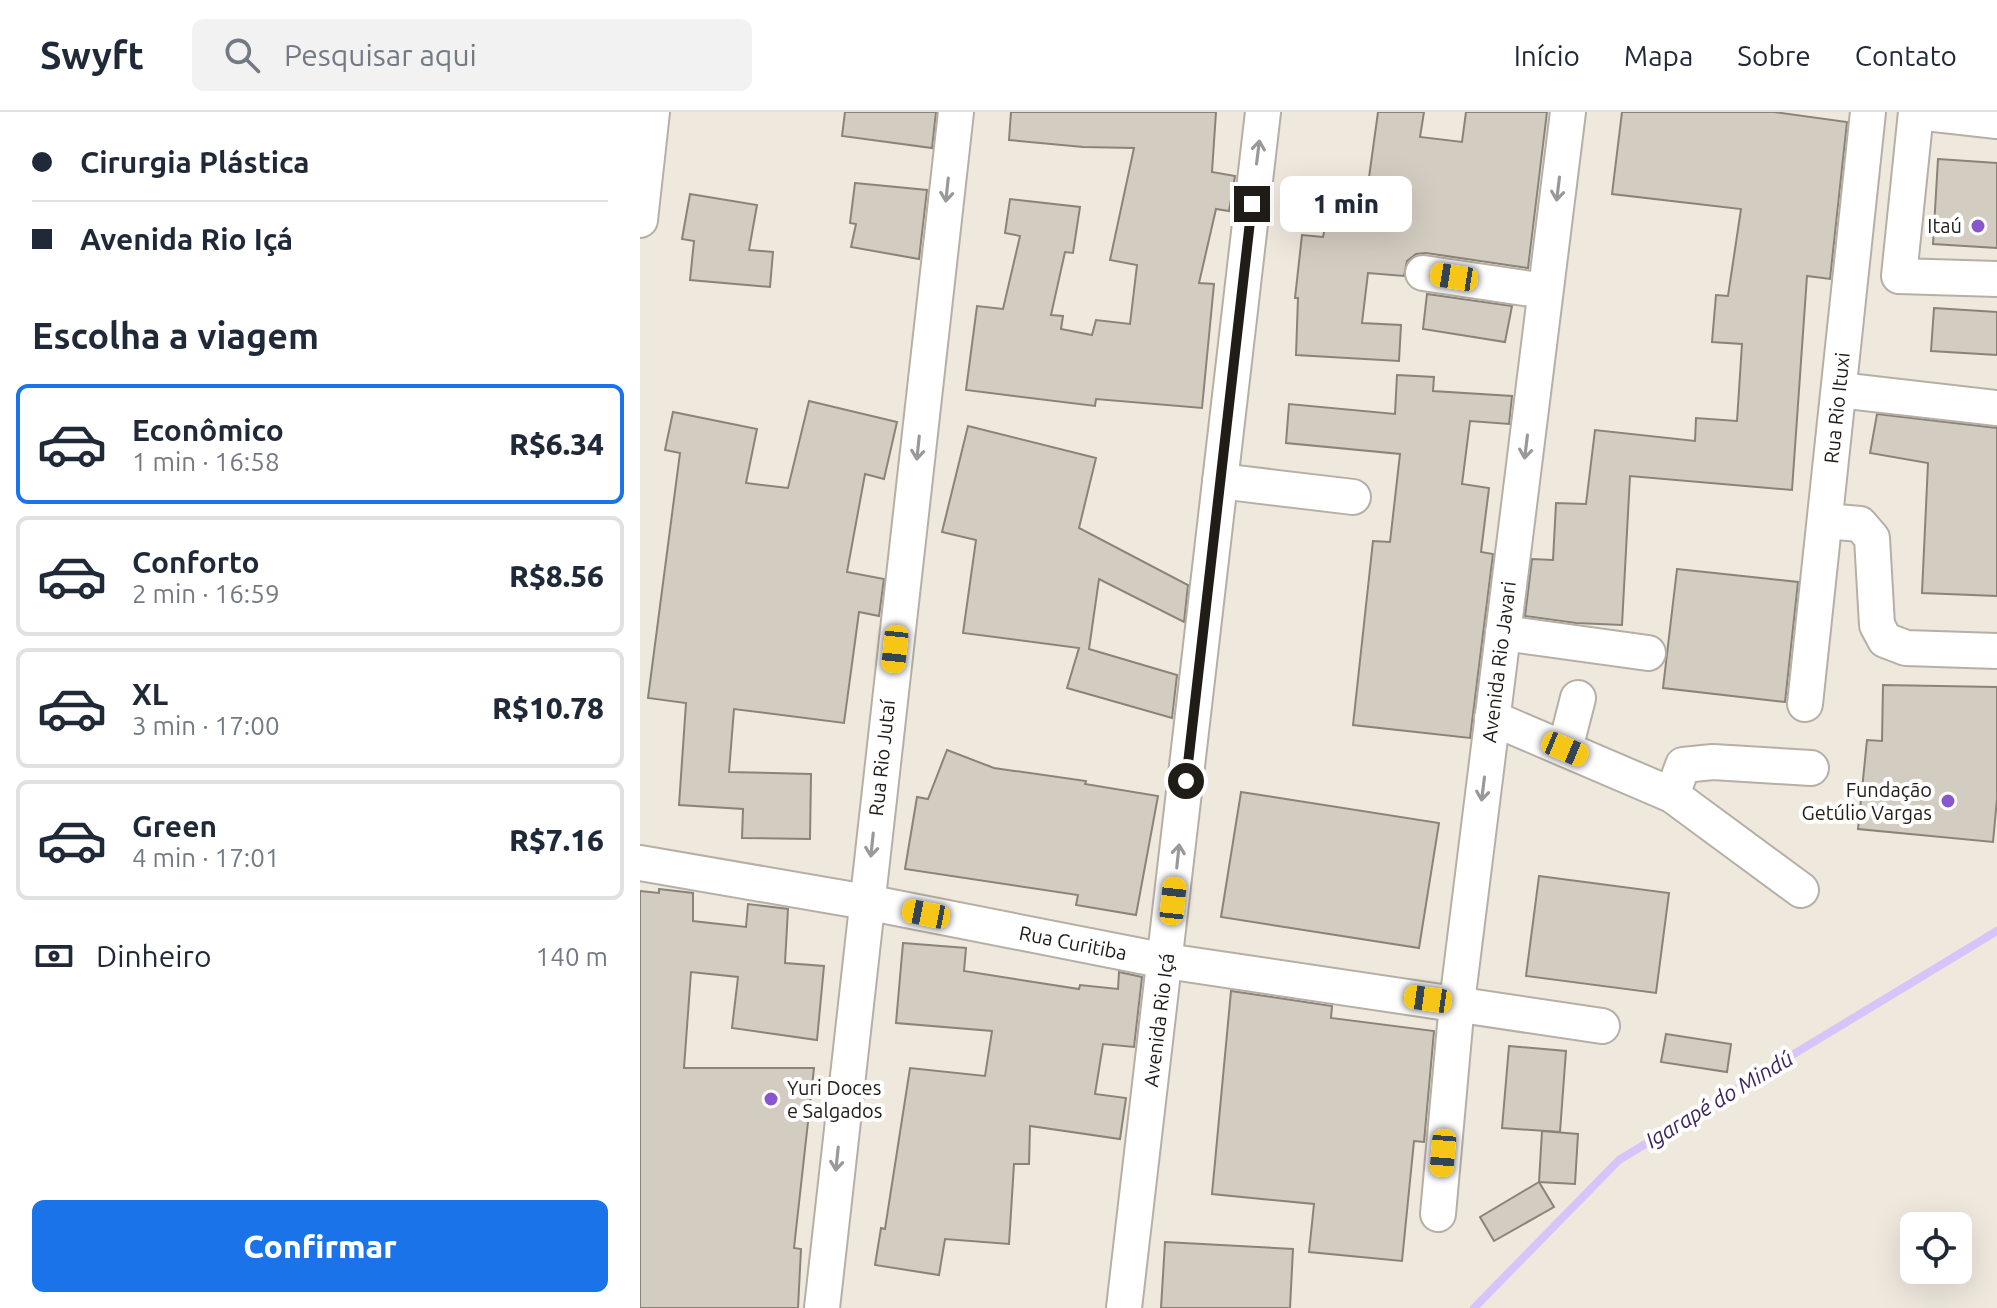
<!DOCTYPE html>
<html lang="pt">
<head>
<meta charset="utf-8">
<style>
  body { margin:0; font-family:Ubuntu,sans-serif; background:#f2f2f3; color:#1f2937; height:100vh; display:flex; flex-direction:column; font-size:30px; white-space:nowrap }
  * { box-sizing:border-box; margin:0 }
  p { font-size:26px; color:#747a83 }
  .icon { flex:none; width:44px; height:44px; fill:none; stroke:currentColor; stroke-width:2; stroke-linecap:round; stroke-linejoin:round }
  .map { position:relative; flex:1; overflow:hidden }
  .panel { display:flex; flex-direction:column; background:#fff; width:640px }
  .panel>* { flex:none }
  .banner { display:grid; align-content:center; height:176px; padding:0 32px; background:#fff }
  .tools { position:absolute; left:1260px; top:1100px; display:grid; gap:16px }
  .tools a { display:grid; place-items:center; width:72px; height:72px; border-radius:12px; background:#fff; box-shadow:0 8px 32px #0002; font-size:40px }
  .end { position:absolute; width:36px; height:36px; margin:-18px; border:10px solid #201d19; background:#fff; box-shadow:0 0 0 4px #fff }
  .from { border-radius:50% }
  .bubble { position:absolute; height:56px; border-radius:12px; background:#fff; box-shadow:0 8px 32px #0002; font-size:26px; font-weight:800; line-height:56px; text-align:center }
  .car { position:absolute; width:24px; height:48px; margin:-24px -12px; border-radius:10px; box-shadow:0 0 6px 2px #0007; background:linear-gradient(#f5c518 24%,#345 0 40%,#f5c518 0 76%,#345 0 86%,#f5c518 0) }
  .banner b { display:flex; align-items:center; gap:28px; height:76px; font-size:30px }
  .banner b+b { border-top:2px solid #e0e1e3 }
  .banner i { width:20px; height:20px; background:#1f2937 }
  ul { padding:0; list-style:none }
  li { display:flex; align-items:center; gap:24px; height:120px; margin:0 16px 12px; padding:0 16px; border:4px solid #e0e1e3; border-radius:12px }
  li div { flex:1 }
  li b { display:block; font-size:30px }
  li em { font-style:normal; font-weight:800 }
  li.on { border-color:#1a73e8 }
  li>.icon { width:72px; height:72px; stroke-width:1.5 }
  h2 { padding:0 32px; font-size:36px; line-height:96px }
  .pay { display:flex; align-items:center; gap:20px; height:88px; padding:0 32px; font-size:30px }
  .pay p { margin-inline-start:auto }
  .button { display:flex; gap:16px; margin-top:auto; padding:16px 32px }
  .button a { flex:1; height:92px; border-radius:12px; background:#1a73e8; color:#fff; font-size:32px; font-weight:800; line-height:92px; text-align:center }
  header { display:flex; align-items:center; gap:48px; box-sizing:border-box; height:112px; padding:0 40px; background:#fff; border-bottom:2px solid #e0e1e3 }
  header strong { font-size:38px }
  nav { display:flex; gap:44px; margin-inline-start:auto; font-size:28px }
  .search { width:560px; height:72px; background:#f2f2f3; display:flex; align-items:center; gap:20px; box-sizing:border-box; padding:0 28px; border-radius:12px; color:#747a83; font-size:30px }
  main { display:flex; flex:1; min-height:0 }
  .map>svg:first-child { display:block }
</style>
</head>
<body>
<header>
<strong>Swyft</strong>
<div class="search"><svg class="icon" aria-label="search" viewBox="0 0 24 24"><circle cx="10" cy="10" r="6"/><path d="M15 15l6 6"/></svg>Pesquisar aqui</div>
<nav><a>Início</a><a>Mapa</a><a>Sobre</a><a>Contato</a></nav>
</header>
<main>
<section class="panel">
<div class="banner">
<b><i class="from"></i>Cirurgia Plástica</b>
<b><i></i>Avenida Rio Içá</b>
</div>
<h2>Escolha a viagem</h2>
<ul>
<li class="on"><svg class="icon" aria-label="car" viewBox="0 0 24 24"><path d="M5 17H2v-5l4-1 3-4h7l3 4 3 1v5h-3M9 17h6M6 11h13"/><circle cx="7" cy="17" r="2"/><circle cx="17" cy="17" r="2"/></svg><div><b>Econômico</b><p>1 min · 16:58</p></div><em>R$6.34</em></li>
<li><svg class="icon" aria-label="car" viewBox="0 0 24 24"><path d="M5 17H2v-5l4-1 3-4h7l3 4 3 1v5h-3M9 17h6M6 11h13"/><circle cx="7" cy="17" r="2"/><circle cx="17" cy="17" r="2"/></svg><div><b>Conforto</b><p>2 min · 16:59</p></div><em>R$8.56</em></li>
<li><svg class="icon" aria-label="car" viewBox="0 0 24 24"><path d="M5 17H2v-5l4-1 3-4h7l3 4 3 1v5h-3M9 17h6M6 11h13"/><circle cx="7" cy="17" r="2"/><circle cx="17" cy="17" r="2"/></svg><div><b>XL</b><p>3 min · 17:00</p></div><em>R$10.78</em></li>
<li><svg class="icon" aria-label="car" viewBox="0 0 24 24"><path d="M5 17H2v-5l4-1 3-4h7l3 4 3 1v5h-3M9 17h6M6 11h13"/><circle cx="7" cy="17" r="2"/><circle cx="17" cy="17" r="2"/></svg><div><b>Green</b><p>4 min · 17:01</p></div><em>R$7.16</em></li>
</ul>
<div class="pay"><svg class="icon" aria-label="cash" viewBox="0 0 24 24"><path d="M3 7h18v10H3z"/><circle cx="12" cy="12" r="2"/></svg>Dinheiro<p>140 m</p></div>
<div class="button"><a>Confirmar</a></div>
</section>
<div class="map">
<svg width="1357" height="1196" viewBox="0 0 1357 1196">
  <rect width="100%" height="100%" fill="#eee8dd"/>
  <g fill="none" stroke-linecap="round" stroke-linejoin="round">
    <path stroke="#d7c4fa" stroke-width="8" d="M834,1196L979,1048L1357,819"/>
  </g>
  <g fill="#d2ccc1" stroke="#898379" stroke-width="2">
    <path d="M205,0H296L292,36L202,24Z"/>
    <path d="M371,0H576L572,60L595,64L589,99L576,97L559,171L574,172L562,296L456,287L455,294L326,278L337,194L363,197L380,124L365,121L370,87L440,95L433,141L425,140L411,203L423,204L421,217L452,223L456,208L490,212L497,153L470,148L494,36L443,35L369,28Z"/>
    <path d="M738,0H784L780,25L822,30L826,0H907L888,156L786,141L776,142L767,149L764,164L728,161L722,211L761,213L759,249L656,243L658,186H655L662,123L683,125L694,73L727,80Z"/>
    <path d="M982,0H1134L1207,10L1190,167L1167,164L1152,378L990,364L982,513L936,511L885,504L892,447L913,448L916,391L946,392L955,318L1055,329L1056,306L1097,309L1102,232L1072,230L1076,183L1088,184L1101,97L972,82Z"/>
    <path d="M1298,47L1357,51V136L1293,132Z"/>
    <path d="M215,71L287,78L279,147L211,135L216,112L210,111Z"/>
    <path d="M50,82L117,93L109,138L133,140L130,175L50,168L54,129L42,127Z"/>
    <path d="M787,182L872,194L865,230L783,217Z"/>
    <path d="M1294,196L1357,200V243L1291,239Z"/>
    <path d="M757,263L794,265L793,279L872,284L869,312L830,309L822,372L849,376L841,440L853,442L830,626L713,613L733,429L750,430L760,342L646,331L649,292L755,302Z"/>
    <path d="M169,289L257,310L244,367L225,362L207,460L244,467L239,504L219,500L204,611L94,597L89,660L171,662L170,727L102,726L103,697L39,693L46,591L8,586L40,341L25,338L33,300L117,317L106,371L148,376Z"/>
    <path d="M1237,302L1357,316V484L1282,481L1288,351L1230,341Z"/>
    <path d="M328,314L456,346L439,416L548,473L544,510L459,467L449,537L537,563L532,606L427,576L439,536L323,521L336,428L302,420Z"/>
    <path d="M1037,457L1158,470L1145,590L1023,576Z"/>
    <path d="M1243,573L1357,575V687L1353,730L1218,717L1227,628L1242,629Z"/>
    <path d="M307,638L354,656L446,669L445,672L518,684L496,803L436,793L438,783L265,757L277,685L288,687Z"/>
    <path d="M601,680L799,711L779,836L581,805Z"/>
    <path d="M899,764L1029,781L1016,881L886,864Z"/>
    <path d="M19,777L53,781V809L106,815L108,792L148,797L145,851L184,854L177,928L92,916L98,865L51,860L44,956H174L154,1136L161,1137L158,1196H0V779L19,781Z"/>
    <path d="M263,831L326,836L324,859L439,877L440,873L478,877L479,860L502,865L494,935L463,932L455,982L486,986L480,1027L390,1014L389,1052H374L369,1132L305,1127L299,1163L235,1153L241,1116L245,1117L270,956L345,964L352,919L256,911Z"/>
    <path d="M591,879L692,894L691,906L794,919L784,1030L774,1029L762,1149L669,1140L674,1092L572,1082Z"/>
    <path d="M1026,922L1091,932L1087,960L1021,950Z"/>
    <path d="M869,934L926,939L920,1020L862,1016Z"/>
    <path d="M902,1019L938,1022L935,1072L899,1070Z"/>
    <path d="M899,1070L914,1095L854,1129L840,1105Z"/>
    <path d="M525,1130L653,1137L650,1196H521Z"/>
  </g>
  <g fill="none" stroke-linecap="round" stroke-linejoin="round">
    <defs>
      <g id="minor">
        <path d="M1276,0L1259,164L1357,167"/>
        <path d="M1277,0L1357,9"/>
        <path d="M0,108L12,0"/>
        <path d="M783,161L905,179"/>
        <path d="M1199,278L1357,296"/>
        <path d="M580,369L713,385"/>
        <path d="M1185,409L1220,412L1232,426L1237,513L1245,528L1266,536L1357,539"/>
        <path d="M863,521L1008,541"/>
        <path d="M1165,592L1228,0"/>
        <path d="M852,606L1032,683L1161,778"/>
        <path d="M925,637L938,586"/>
        <path d="M1032,683L1043,653L1073,650L1171,656"/>
        <path d="M0,751L226,790L526,849L962,914"/>
        <path d="M798,1102L817,891L928,0"/>
        <path d="M182,1196L316,0"/>
        <path d="M484,1196L623,0"/>
      </g>
    </defs>
    <use href="#minor" stroke="#b6afa5" stroke-width="38"/>
    <use href="#minor" stroke="#fff" stroke-width="34"/>
  </g>
  <defs><path id="oneway-shaft" d="M-6 0H5M1.5-3L5.5 0L1.5 3" fill="none" stroke-width="1.6" stroke-linecap="round" stroke-linejoin="round" transform="scale(2)"/></defs>
  <g stroke="#9b9998">
    <use href="#oneway-shaft" transform="translate(618 40) rotate(-83)"/>
    <use href="#oneway-shaft" transform="translate(918 77) rotate(97)"/>
    <use href="#oneway-shaft" transform="translate(307 78) rotate(96)"/>
    <use href="#oneway-shaft" transform="translate(886 335) rotate(97)"/>
    <use href="#oneway-shaft" transform="translate(278 336) rotate(96)"/>
    <use href="#oneway-shaft" transform="translate(843 677) rotate(97)"/>
    <use href="#oneway-shaft" transform="translate(232 733) rotate(96)"/>
    <use href="#oneway-shaft" transform="translate(538 744) rotate(-84)"/>
    <use href="#oneway-shaft" transform="translate(197 1047) rotate(96)"/>
  </g>
  <g fill="none" stroke-linecap="round" stroke-linejoin="round">
    <path stroke="#201d19" stroke-width="10" d="M546,669L612,92"/>
  </g>
  <g fill="#8a56ce" stroke="#fff" stroke-width="3">
    <circle cx="1338" cy="114" r="8"/>
    <circle cx="1308" cy="689" r="8"/>
    <circle cx="131" cy="987" r="8"/>
  </g>
  <g text-anchor="middle" stroke-width="8" stroke-linejoin="round" paint-order="stroke">
    <g font-size="20" fill="#201d19" stroke="#fff" text-anchor="end">
      <text x="1322" y="121">Itaú</text>
      <text x="1292" y="685">Fundação<tspan x="1292" dy="23">Getúlio Vargas</tspan></text>
      <text x="147" y="983" text-anchor="start">Yuri Doces<tspan x="147" dy="23">e Salgados</tspan></text>
    </g>
    <g font-size="20" fill="#201d19" stroke="#fff">
      <text transform="translate(1197 296) rotate(-84)" y="7">Rua Rio Ituxi</text>
      <text transform="translate(859 550) rotate(-83)" y="7">Avenida Rio Javari</text>
      <text transform="translate(242 646) rotate(-84)" y="7">Rua Rio Jutaí</text>
      <text transform="translate(433 831) rotate(11)" y="7">Rua Curitiba</text>
      <text transform="translate(519 908) rotate(-83)" y="7">Avenida Rio Içá</text>
    </g>
    <g font-size="22" font-style="italic" fill="#3f2462" stroke="#fff">
      <text transform="translate(1079 987) rotate(-31)" y="8">Igarapé do Mindú</text>
    </g>
  </g>
</svg>
<div class="tools">
<a><svg class="icon" aria-label="locate" viewBox="0 0 24 24"><circle cx="12" cy="12" r="6"/><path d="M12 2v4M12 18v4M2 12h4M18 12h4"/></svg></a>
</div>
<i class="end from" style="left:546px;top:669px"></i>
<i class="end" style="left:612px;top:92px"></i>
<div class="bubble" style="left:640px;top:64px;width:132px">1 min</div>
<i class="car" style="left:814px;top:165px;rotate:279deg"></i>
<i class="car" style="left:255px;top:537px;rotate:186deg"></i>
<i class="car" style="left:925px;top:637px;rotate:113deg"></i>
<i class="car" style="left:533px;top:789px;rotate:6deg"></i>
<i class="car" style="left:286px;top:802px;rotate:281deg"></i>
<i class="car" style="left:788px;top:887px;rotate:278deg"></i>
<i class="car" style="left:803px;top:1041px;rotate:185deg"></i>
</div>
</main>
</body>
</html>
